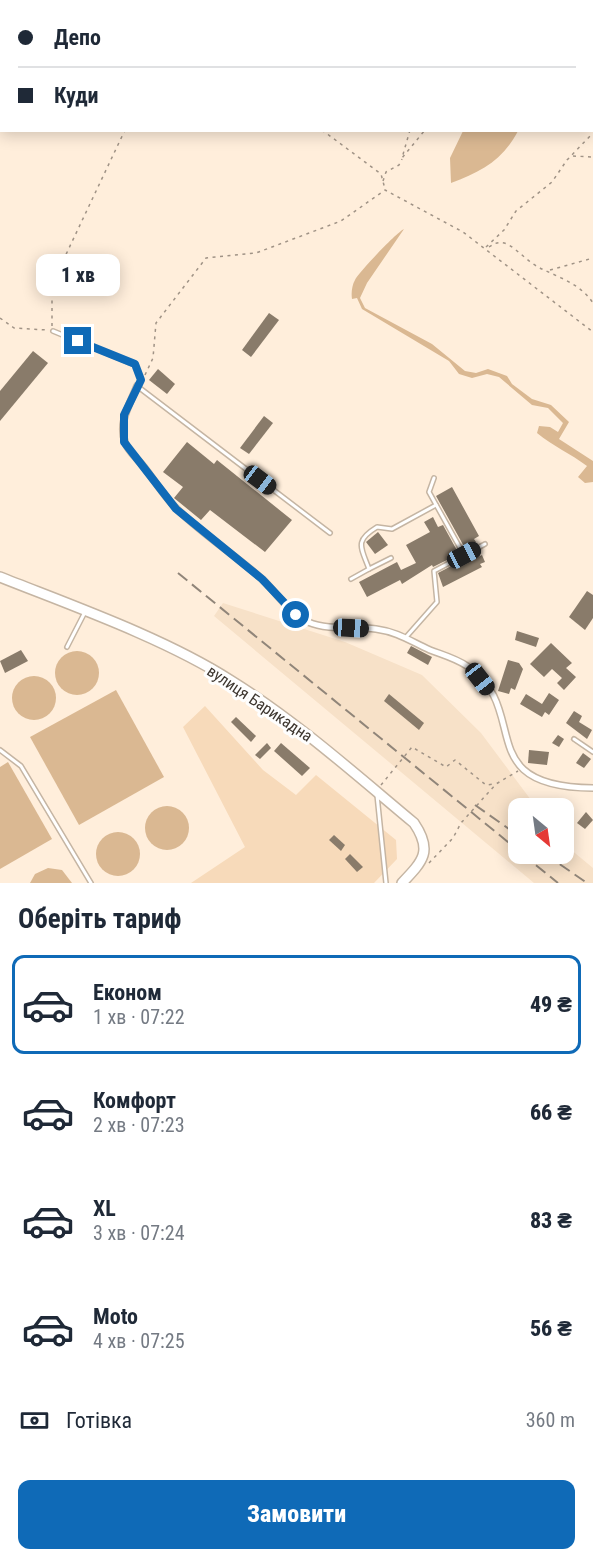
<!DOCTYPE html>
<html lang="uk">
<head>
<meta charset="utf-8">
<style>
  body { margin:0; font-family:"Roboto Condensed",sans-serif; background:#f2f2f3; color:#1f2937; height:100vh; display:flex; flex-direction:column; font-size:22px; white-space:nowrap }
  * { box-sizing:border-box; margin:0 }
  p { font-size:20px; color:#747a83 }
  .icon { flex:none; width:33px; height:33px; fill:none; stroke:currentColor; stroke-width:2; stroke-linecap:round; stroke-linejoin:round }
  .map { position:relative; height:883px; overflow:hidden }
  .sheet { display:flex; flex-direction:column; background:#fff; flex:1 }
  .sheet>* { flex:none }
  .hud { position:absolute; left:0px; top:0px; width:594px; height:132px; box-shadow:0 3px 15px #0003; display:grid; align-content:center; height:132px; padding:0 18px; background:#fff }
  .needle { width:39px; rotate:151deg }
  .tools { position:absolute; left:508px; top:798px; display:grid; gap:12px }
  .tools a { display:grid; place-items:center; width:66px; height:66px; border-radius:12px; background:#fff; box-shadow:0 3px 15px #0003; font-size:30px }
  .end { position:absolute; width:27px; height:27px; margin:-14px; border:8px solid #0f6ab7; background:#fff; box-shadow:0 0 0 3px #fff }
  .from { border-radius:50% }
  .bubble { position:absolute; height:42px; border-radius:12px; background:#fff; box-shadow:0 3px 15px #0003; font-size:20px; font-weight:800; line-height:42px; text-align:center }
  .car { position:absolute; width:18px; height:36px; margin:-18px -9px; border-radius:8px; box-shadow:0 0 4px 2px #0007; background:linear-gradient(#222 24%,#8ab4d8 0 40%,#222 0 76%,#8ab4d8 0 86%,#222 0) }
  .hud b { display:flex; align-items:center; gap:21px; height:57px; font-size:22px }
  .hud b+b { border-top:2px solid #e0e1e3 }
  .hud i { width:15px; height:15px; background:#1f2937 }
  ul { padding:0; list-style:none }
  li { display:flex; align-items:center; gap:18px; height:99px; margin:0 12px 9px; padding:0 6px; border:3px solid transparent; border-radius:12px }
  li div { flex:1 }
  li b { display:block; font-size:22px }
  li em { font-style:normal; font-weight:800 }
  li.current { border-color:#0f6ab7 }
  li>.icon { width:54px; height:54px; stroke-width:1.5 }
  h2 { padding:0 18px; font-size:27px; line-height:72px }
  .pay { display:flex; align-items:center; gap:15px; height:66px; padding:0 18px; font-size:22px }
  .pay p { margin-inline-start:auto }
  .cta { display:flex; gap:12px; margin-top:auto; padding:12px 18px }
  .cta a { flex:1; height:69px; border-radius:12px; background:#0f6ab7; color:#fff; font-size:24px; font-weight:800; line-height:69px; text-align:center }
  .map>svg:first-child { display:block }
</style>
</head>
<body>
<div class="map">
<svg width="593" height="883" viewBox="0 0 593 883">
  <rect width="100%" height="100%" fill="#ffeedb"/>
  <path fill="#f7e1c8" d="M223,603L345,642L422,675L481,733L537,808H519V854H564V844L593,868V883H534L214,616Z"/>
  <path fill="#f7daba" d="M205,706L263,770L296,795L316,775L396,840L397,859L374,883H191L245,847L183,727Z"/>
  <g fill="#dab892">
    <path d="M463,131V130L518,131C503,160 481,172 451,183L450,158Z"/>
    <path d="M404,229L367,283L360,298L365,308L432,344L465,371L476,373L488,369L507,376L512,384L532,399L551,405L569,422L559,439L593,461V482L585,483L578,477L587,466C571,454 553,446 537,433L539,426L550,427L558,432L563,423L548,408L532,405L499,377L487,374L472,378L459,374L449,361L362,309L357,298L352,299C351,293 352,285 355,280C358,273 397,232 404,229Z"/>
    <circle cx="77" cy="673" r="22"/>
    <circle cx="34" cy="698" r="22"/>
    <path d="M116,690L164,777L79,825L30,737Z"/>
    <path d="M8,762L52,839L0,869V767Z"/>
    <circle cx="167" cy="828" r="22"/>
    <circle cx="118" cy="854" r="22"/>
    <path d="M48,868L62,870L72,883H30L35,874Z"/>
  </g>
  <g fill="#897b6a">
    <path d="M269,313L279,320L251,357L242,350Z"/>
    <path d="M33,351L48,363L0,421V391Z"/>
    <path d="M158,369L175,384L167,394L149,380Z"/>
    <path d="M264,416L273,423L249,454L240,448Z"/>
    <path d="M187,442L214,464L217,460L292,520L265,552L210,510L201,520L174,498L183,487L163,472Z"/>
    <path d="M452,487L479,536L474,539L476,542L466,550L436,496Z"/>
    <path d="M433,517L438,527L443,525L459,554L433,567L432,565L402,584L400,580L367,597L359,582L397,562L401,570L416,563L406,545L430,532L424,522Z"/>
    <path d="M378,532L388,545L375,554L366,542Z"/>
    <path d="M474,554L476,558L482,555L485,562L480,564L482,567L443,587L438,573Z"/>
    <path d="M587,591L593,595V618L585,630L569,617Z"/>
    <path d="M517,631L539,638L536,647L515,640Z"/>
    <path d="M551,643L572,663L566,668L576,677L564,690L557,683L562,678L552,669L544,677L530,664Z"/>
    <path d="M411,646L432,657L428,665L407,653Z"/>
    <path d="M21,650L28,661L5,673L0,661Z"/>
    <path d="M508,660L519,663L523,669L515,690L511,688L509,694L498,691Z"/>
    <path d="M549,693L559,700L549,715L545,712L542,717L520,704L526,694L542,704Z"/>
    <path d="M389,694L424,723L419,730L384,701Z"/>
    <path d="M574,711L582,716L579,722L592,730L587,739L566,723Z"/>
    <path d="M236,717L256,736L251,742L231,722Z"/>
    <path d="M558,735L564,739L559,747L552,743Z"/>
    <path d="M267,743L271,748L260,759L255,755Z"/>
    <path d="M281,743L310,768L302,776L274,751Z"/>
    <path d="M529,750L549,752L547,765L528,763Z"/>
    <path d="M583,753L591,759L584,768L576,763Z"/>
    <path d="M586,812L593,820L585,829L577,823Z"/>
    <path d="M334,835L345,845L341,851L329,840Z"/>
    <path d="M350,854L363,867L357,872L345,859Z"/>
  </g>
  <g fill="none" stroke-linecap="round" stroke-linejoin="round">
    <defs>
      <g id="lane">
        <path d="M53,331L135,365L141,380L137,386L330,533"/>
        <path d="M434,478L429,492L464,555"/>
        <path d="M391,558L369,569C361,547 354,541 377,527L392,529L436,505"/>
        <path d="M351,579L369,569"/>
        <path d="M407,636L437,602L434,571L485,544"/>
        <path d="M67,647L85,612"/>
        <path d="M574,739L593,752"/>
        <path d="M0,750L21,766L91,883"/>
        <path d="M377,795L386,883"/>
      </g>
      <path id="street" d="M137,386C130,404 118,422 125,442C127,451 139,460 144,467C155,481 165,498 178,510C204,535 235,555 262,579C277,593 289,613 308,622C329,631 354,626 376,629C398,632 410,641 430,650C443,655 455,658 467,666C533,710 469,787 593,788"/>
      <path id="primary" d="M0,577C73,606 164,638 230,680C296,721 354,773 414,823C433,851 423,861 402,883"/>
    </defs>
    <use href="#lane" stroke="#c5b5a3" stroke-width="6"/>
    <use href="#street" stroke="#c5b5a3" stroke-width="8"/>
    <use href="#primary" stroke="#c5b5a3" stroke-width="12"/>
    <g stroke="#a09386" stroke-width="1.5" stroke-dasharray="3 4.5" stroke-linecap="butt">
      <path d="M222,2L224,0"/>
      <path d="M493,2L494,0"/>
      <path d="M529,2L530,0"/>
      <path d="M322,130L381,174L385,189"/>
      <path d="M410,130L402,158L425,130"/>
      <path d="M573,156L593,157"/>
      <path d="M383,181L386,172L399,165L402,159"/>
      <path d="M486,247L504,230L516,211L552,182L567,160L593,133"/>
      <path d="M489,247C495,243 499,241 507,244C517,249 527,261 538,267C557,277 580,283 593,303"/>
      <path d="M550,270L593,258"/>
      <path d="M0,318L14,328L47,330"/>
      <path d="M52,326V284L125,130"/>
      <path d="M145,375L153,358L156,323L206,258L256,253L341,221L385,190L463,232L593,332"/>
      <path d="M381,785L412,747L446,767L455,760L486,785L495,784"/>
      <path d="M429,863L453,838L461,823L496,784L518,771"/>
    </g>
    <use href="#lane" stroke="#fff" stroke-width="3"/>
    <use href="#street" stroke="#fff" stroke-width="5"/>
    <use href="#primary" stroke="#fff" stroke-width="9"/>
    <g stroke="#908579" stroke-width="2" stroke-dasharray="12 6" stroke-linecap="butt">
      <path d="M178,573L519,851"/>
      <path d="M475,805L519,836"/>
      <path d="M522,854L558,883"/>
      <path d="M545,854L587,883"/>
    </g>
  </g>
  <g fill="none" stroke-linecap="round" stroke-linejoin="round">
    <path stroke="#0f6ab7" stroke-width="8" d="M78,341L135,364L141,380L124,415V442L176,509L262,579L296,615"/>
  </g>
  <g text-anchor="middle" stroke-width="6" stroke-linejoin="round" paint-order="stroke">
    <g font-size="16" fill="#3d362f" stroke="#fefefe">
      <text transform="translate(260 703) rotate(34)" y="6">вулиця Барикадна</text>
    </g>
  </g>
</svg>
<div class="tools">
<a><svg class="needle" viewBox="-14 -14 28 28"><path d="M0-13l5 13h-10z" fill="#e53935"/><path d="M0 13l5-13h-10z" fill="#747a83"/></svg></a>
</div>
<i class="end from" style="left:296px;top:615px"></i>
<i class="end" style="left:78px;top:341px"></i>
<div class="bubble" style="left:36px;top:254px;width:84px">1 хв</div>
<i class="car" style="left:260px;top:480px;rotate:127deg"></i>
<i class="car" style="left:464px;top:555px;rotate:62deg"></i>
<i class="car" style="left:351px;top:628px;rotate:93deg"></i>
<i class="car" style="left:480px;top:679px;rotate:142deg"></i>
<div class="hud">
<b><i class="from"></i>Депо</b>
<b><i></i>Куди</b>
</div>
</div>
<section class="sheet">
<h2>Оберіть тариф</h2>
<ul>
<li class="current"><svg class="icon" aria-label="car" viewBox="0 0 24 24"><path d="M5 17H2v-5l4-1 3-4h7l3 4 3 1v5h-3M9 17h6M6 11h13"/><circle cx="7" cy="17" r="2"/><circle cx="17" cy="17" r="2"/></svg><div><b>Економ</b><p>1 хв · 07:22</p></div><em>49 ₴</em></li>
<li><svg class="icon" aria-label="car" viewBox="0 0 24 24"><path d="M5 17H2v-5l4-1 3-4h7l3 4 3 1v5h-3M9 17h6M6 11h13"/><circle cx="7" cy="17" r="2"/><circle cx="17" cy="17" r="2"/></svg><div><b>Комфорт</b><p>2 хв · 07:23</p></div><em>66 ₴</em></li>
<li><svg class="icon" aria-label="car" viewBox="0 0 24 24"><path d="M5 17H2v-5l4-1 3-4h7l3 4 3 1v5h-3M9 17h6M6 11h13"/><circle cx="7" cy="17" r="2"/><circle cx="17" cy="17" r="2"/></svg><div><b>XL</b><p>3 хв · 07:24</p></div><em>83 ₴</em></li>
<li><svg class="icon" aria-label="car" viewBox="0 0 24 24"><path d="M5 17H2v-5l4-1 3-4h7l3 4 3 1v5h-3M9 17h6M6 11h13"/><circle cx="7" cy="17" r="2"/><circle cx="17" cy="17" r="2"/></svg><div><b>Moto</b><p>4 хв · 07:25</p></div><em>56 ₴</em></li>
</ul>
<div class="pay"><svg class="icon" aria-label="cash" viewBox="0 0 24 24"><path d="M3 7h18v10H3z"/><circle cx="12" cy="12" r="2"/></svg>Готівка<p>360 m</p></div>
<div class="cta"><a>Замовити</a></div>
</section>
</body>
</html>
